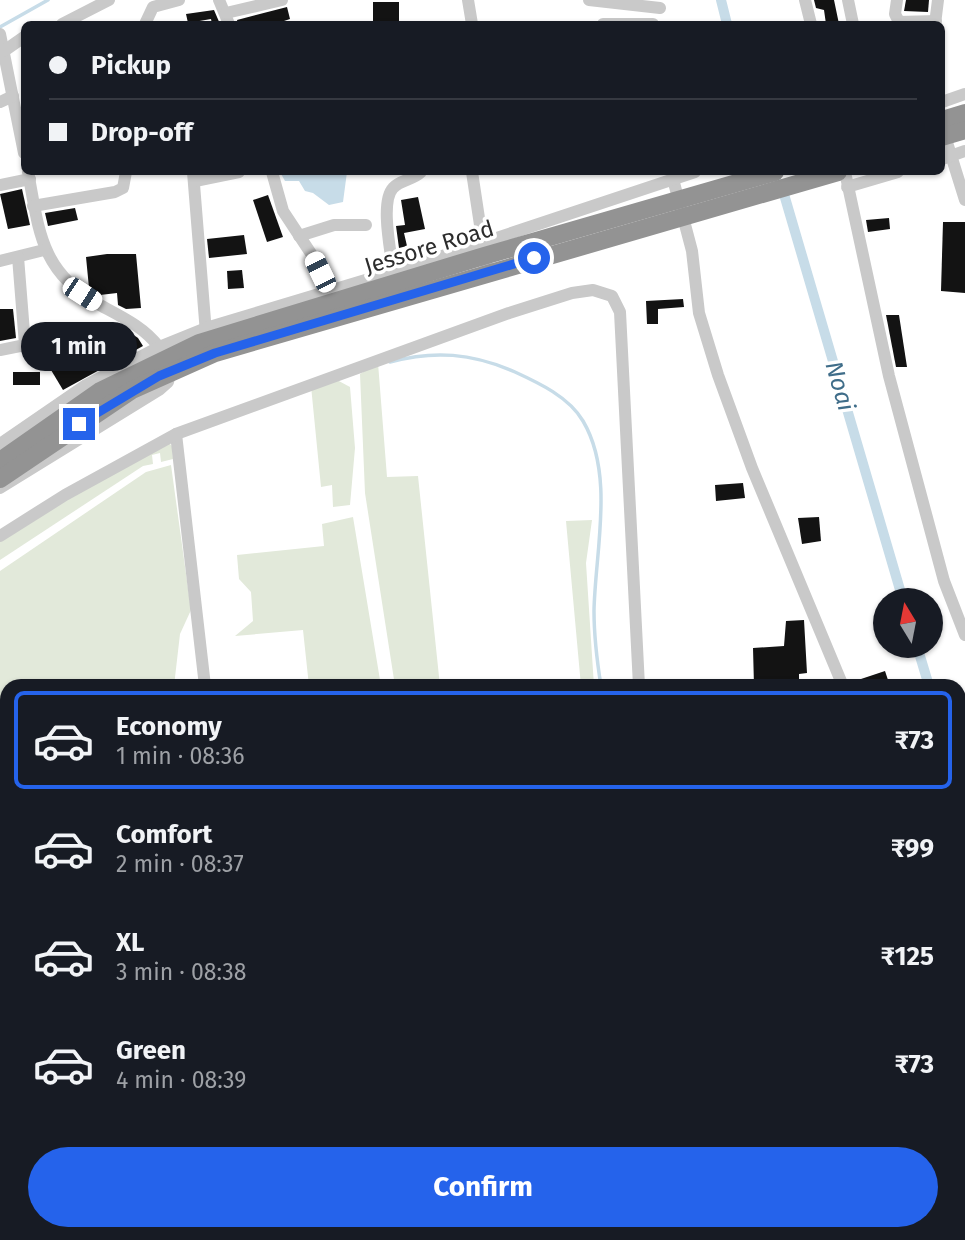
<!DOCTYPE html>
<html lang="en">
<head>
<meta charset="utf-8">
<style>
  body { margin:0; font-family:"Fira Sans",sans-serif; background:#242831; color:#f1f3f6; height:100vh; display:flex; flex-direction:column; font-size:26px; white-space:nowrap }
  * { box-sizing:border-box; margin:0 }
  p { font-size:23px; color:#9ea1a6 }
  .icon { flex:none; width:38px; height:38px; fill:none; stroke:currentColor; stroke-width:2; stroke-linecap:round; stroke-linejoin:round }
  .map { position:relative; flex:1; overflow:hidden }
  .panel { position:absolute; left:0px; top:679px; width:966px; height:562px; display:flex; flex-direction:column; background:#171b24; border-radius:21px 21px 0 0; box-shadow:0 2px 5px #0004 }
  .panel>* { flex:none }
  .hud { position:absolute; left:21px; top:21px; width:924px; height:154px; border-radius:10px; box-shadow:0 2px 5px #0004; display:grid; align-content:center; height:154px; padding:0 28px; background:#171b24 }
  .needle { width:46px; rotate:350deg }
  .fabs { position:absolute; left:873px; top:588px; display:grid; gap:14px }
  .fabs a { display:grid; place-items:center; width:70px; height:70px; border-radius:50%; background:#171b24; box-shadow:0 2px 5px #0004; font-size:35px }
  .end { position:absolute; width:32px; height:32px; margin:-16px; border:9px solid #2563eb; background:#fff; box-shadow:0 0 0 4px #fff }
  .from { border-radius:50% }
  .bubble { position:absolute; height:49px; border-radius:24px; background:#171b24; box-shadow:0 2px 5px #0004; font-size:23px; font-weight:700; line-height:49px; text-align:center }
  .car { position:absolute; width:21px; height:42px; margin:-21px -10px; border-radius:9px; box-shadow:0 0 5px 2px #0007; background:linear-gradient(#fff 24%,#345 0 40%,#fff 0 76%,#345 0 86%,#fff 0) }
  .hud b { display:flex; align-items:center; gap:24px; height:66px; font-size:26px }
  .hud b+b { border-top:2px solid #363941 }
  .hud i { width:18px; height:18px; background:#f1f3f6 }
  ul { padding:12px 0 0; list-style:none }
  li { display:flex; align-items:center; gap:21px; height:98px; margin:0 14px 10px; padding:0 14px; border:4px solid transparent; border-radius:10px }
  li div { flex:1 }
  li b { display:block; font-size:26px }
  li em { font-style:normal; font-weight:700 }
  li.active { border-color:#2563eb }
  li>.icon { width:63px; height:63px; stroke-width:1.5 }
  .cta { display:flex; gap:14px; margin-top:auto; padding:14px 28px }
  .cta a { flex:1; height:80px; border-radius:42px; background:#2563eb; color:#fff; font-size:28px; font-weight:700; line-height:80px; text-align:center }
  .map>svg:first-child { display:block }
</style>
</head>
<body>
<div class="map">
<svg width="965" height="1240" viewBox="0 0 965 1240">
  <rect width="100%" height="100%" fill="#fff"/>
  <g fill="#e2e9da">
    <path d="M378,363L387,477L418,476L440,686H395L365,493L360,374Z"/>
    <path d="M337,380L350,387L355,448L350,505L333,507L332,485L321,487L311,386Z"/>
    <path d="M168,442L172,446L173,459L161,462L160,453L152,455L153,464L143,466L0,560V540L65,498Z"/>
    <path d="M171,465L191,610L180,634L174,686H7V1234H147V1240H0V571L146,472Z"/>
    <path d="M353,517L381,686H309L303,630L235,636L253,621L251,592L239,579L237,555L324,546L322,524Z"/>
    <path d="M592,520L586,563L594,686H581L566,521Z"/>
    <path d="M374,1234H466V1240H375Z"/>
  </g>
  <path fill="#c7dce8" d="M280,172H347L343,202L329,205L313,193L305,191L299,181H285Z"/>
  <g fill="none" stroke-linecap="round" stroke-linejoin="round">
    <g stroke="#c7dce8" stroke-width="3.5">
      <path d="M0,27L48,0"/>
      <path d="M390,362C434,350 472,353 515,372C539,383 569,397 583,421C615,475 595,552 594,611C594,637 597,661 601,686"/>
      <path d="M631,1234L632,1240"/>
    </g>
    <g stroke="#c7dce8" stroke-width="10">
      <path d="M721,0L727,24"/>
      <path d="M781,184L903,600"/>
      <path d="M917,646L929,686"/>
      <path d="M959,783L965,802"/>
    </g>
    <g stroke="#c0c0c0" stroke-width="28">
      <path d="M328,1234L334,1240"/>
      <path d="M268,1240L273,1234"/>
    </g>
  </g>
  <g fill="#131313">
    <path d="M814,0H834L839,24H826L824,10L816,8Z"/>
    <path d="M906,0H929L928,12L904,11Z"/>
    <rect x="373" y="2" width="26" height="22"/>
    <path d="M287,7L290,19L275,24H238L237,20Z"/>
    <path d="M214,10L220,24H212L211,19L188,23L186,14Z"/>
    <path d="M22,189L30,225L8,229L0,194Z"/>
    <path d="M268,195L283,237L267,242L253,200Z"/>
    <path d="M418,197L425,229L404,233L407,246L399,248L396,226L405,225L401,200Z"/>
    <path d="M75,208L78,220L48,226L45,213Z"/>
    <path d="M889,218L890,229L868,232L866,220Z"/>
    <path d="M943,222H965V293L941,291Z"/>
    <path d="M244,235L247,254L209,258L207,239Z"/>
    <path d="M107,254H136L141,308L126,309L118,305L117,293L100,295L89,288L86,257Z"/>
    <path d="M242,270L244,288L228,289L227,271Z"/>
    <path d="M683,299L684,307L658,309V324H647L646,301Z"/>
    <path d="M0,309H13L16,338L0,341Z"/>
    <path d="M886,315H899L907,367H896Z"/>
    <path d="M122,327L138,338L143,346L63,390L51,370Z"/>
    <rect x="13" y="372" width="27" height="13"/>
    <path d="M743,483L745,498L716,501L715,485Z"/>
    <path d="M819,517L821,541L802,544L798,518Z"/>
    <path d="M804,620L807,673L799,674V686H754L753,648L784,646L786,621Z"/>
    <path d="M885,671L890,686H864L861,679Z"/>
  </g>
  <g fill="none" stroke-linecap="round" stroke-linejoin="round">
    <g stroke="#c9c9c9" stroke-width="12">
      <path d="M219,0L229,24"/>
      <path d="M468,0L472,24"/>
      <path d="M589,0L660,8"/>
      <path d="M805,0L811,24"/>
      <path d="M848,0L853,24"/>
      <path d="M897,0L895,14L899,22L936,21"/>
      <path d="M226,13L282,0"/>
      <path d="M62,24L109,0"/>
      <path d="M145,24L153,7L179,0"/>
      <path d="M603,24H653"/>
      <path d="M935,24L938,0"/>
      <path d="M0,34L24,153"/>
      <path d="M4,51L24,37"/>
      <path d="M0,102L13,96"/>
      <path d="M942,102L965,94"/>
      <path d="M945,136L965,200"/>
      <path d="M942,159L965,151"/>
      <path d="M28,172C39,230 40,271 98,304C120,316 143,326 159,347"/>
      <path d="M193,172L206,333"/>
      <path d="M272,172L283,211L312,255L332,295"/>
      <path d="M472,172L487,271"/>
      <path d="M845,172L889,376L944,581L965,635"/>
      <path d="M673,179L692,251L699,313L718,375L752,468L843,686"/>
      <path d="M195,181L239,172"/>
      <path d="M0,185L30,179"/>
      <path d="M847,187L898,172"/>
      <path d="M33,206L115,192L123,188L126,172"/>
      <path d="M299,236L334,225H366"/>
      <path d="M0,261L44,250"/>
      <path d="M393,271C391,252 380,202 393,188C400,180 413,180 421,172"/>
      <path d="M0,350L25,345L18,257"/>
      <path d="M176,434L205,686"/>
      <path d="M0,444L86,385L159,347L206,328L412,266L695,172"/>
      <path d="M0,488L159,390L168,382L171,371"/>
      <path d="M0,536L65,495L176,434L509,313L572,293L593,290L612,296L620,312L639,686"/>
      <path d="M959,981L965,996"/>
      <path d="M959,1029L965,1028"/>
      <path d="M959,1167L965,1165"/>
      <path d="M153,1234V1240"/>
      <path d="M668,1234L670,1240"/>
      <path d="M823,1240V1234"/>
    </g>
    <g stroke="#939393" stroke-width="18">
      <path d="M942,120L965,113"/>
      <path d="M942,137L965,130"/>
      <path d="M0,461L100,391L199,343L484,256L775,172"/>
      <path d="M0,479L132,390L215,353L838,172"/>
    </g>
  </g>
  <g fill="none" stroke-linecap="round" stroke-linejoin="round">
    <path stroke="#2563eb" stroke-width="9" d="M79,424L159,376L215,353L534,258"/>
  </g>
  <g text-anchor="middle" stroke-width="7" stroke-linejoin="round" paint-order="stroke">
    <g font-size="23" fill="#2c2c2c" stroke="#fff">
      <text transform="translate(429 247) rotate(-17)" y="8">Jessore Road</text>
    </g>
    <g font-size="24" font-style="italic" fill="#3f6d89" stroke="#fff">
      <text transform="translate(840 386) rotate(74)" y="8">Noai</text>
    </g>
  </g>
</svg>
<div class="fabs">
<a><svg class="needle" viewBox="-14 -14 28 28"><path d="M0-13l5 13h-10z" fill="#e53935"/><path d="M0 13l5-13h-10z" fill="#9ea1a6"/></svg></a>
</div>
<i class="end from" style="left:534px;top:258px"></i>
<i class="end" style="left:79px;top:424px"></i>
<div class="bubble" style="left:21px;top:322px;width:116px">1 min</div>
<i class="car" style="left:320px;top:272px;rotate:334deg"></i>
<i class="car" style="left:82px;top:294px;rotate:123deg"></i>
<div class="hud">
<b><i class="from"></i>Pickup</b>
<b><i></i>Drop-off</b>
</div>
<section class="panel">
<ul>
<li class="active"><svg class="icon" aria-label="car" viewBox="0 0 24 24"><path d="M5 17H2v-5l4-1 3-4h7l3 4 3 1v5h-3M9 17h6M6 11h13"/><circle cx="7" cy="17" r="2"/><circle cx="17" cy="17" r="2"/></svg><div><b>Economy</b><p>1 min · 08:36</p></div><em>₹73</em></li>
<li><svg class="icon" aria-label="car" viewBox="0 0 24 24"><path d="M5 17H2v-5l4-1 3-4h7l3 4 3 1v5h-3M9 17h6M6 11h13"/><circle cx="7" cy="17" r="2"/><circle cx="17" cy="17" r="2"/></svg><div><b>Comfort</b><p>2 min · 08:37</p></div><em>₹99</em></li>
<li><svg class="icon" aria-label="car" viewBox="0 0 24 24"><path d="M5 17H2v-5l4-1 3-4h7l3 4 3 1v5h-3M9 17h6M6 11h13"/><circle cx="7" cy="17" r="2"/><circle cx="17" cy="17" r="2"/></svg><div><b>XL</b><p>3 min · 08:38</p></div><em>₹125</em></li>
<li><svg class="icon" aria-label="car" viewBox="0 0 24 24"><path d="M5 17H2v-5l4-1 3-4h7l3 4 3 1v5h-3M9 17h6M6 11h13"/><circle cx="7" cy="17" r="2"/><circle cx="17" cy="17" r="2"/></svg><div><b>Green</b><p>4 min · 08:39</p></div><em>₹73</em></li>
</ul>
<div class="cta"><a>Confirm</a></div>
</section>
</div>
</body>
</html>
